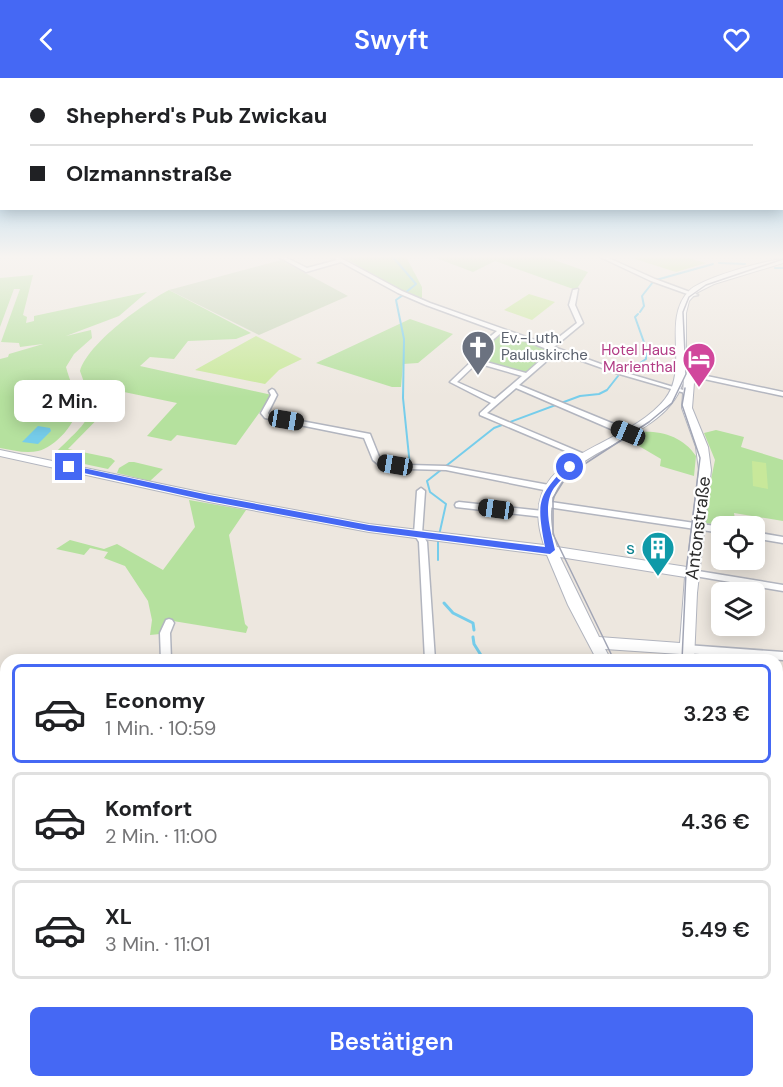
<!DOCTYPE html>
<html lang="de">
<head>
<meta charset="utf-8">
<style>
  body { margin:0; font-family:"DM Sans",sans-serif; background:#f6f6f6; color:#202124; height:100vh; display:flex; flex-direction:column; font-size:22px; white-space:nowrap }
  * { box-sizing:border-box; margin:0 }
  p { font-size:20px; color:#757577 }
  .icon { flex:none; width:33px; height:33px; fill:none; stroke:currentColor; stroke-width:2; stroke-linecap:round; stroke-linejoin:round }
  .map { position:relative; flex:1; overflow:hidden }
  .sheet { position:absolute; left:0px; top:576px; width:783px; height:434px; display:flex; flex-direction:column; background:#fff; border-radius:18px 18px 0 0; box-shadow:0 3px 15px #0003 }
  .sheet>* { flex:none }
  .banner { position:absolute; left:0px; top:0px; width:783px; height:132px; box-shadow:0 3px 15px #0003; display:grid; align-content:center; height:132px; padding:0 30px; background:#fff }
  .tools { position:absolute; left:711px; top:438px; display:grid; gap:12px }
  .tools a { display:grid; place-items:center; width:54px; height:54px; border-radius:9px; background:#fff; box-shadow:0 3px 15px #0003; font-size:30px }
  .end { position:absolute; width:27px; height:27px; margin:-14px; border:8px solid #4568f4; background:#fff; box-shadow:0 0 0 3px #fff }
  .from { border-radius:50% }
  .bubble { position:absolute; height:42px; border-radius:9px; background:#fff; box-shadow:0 3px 15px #0003; font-size:20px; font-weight:600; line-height:42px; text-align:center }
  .car { position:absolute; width:18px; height:36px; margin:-18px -9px; border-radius:8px; box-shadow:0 0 4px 2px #0007; background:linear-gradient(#222 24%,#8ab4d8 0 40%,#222 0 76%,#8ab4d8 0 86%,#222 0) }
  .banner b { display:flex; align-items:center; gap:21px; height:57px; font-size:22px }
  .banner b+b { border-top:2px solid #e0e0e0 }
  .banner i { width:15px; height:15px; background:#202124 }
  ul { padding:10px 0 0; list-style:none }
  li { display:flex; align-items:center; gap:18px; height:99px; margin:0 12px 9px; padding:0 18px; border:3px solid #e0e0e0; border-radius:9px }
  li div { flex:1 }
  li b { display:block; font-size:22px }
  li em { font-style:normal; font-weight:600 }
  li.active { border-color:#4568f4 }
  li>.icon { width:54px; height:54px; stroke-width:1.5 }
  .action { display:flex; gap:12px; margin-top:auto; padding:12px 30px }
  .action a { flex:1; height:69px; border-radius:9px; background:#4568f4; color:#fff; font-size:24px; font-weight:600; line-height:69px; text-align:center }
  header { display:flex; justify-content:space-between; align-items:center; height:78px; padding:0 30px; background:#4568f4; color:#fff; font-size:27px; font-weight:600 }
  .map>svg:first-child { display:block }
</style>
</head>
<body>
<header><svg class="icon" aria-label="back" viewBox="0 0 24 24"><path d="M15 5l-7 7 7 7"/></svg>Swyft<svg class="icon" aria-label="heart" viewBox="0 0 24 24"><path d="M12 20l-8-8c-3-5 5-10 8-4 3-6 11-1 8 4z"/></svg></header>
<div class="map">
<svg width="783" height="1009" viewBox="0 0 783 1009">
  <rect width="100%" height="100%" fill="#ede7df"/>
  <g fill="#b5e19e">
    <path d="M342,178L406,179L422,209V220L415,222Z"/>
    <path d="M431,178H543L588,194L576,212L495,183L473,194Z"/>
    <path d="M33,197L23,237L27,239L26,245L34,243V238L147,214L119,238L66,258L91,252L92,260L74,276L66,289C69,301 75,313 77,325C80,343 54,370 38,373C26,376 12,372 0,370V281L8,279L9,276L43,266L20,269L19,265L1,264L20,211H14L0,249V200Z"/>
    <path d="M169,212L251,255L236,261L188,263L174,281L150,279L140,288L272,317L236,367L177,357L171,363L147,358L177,325L124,314L68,371L111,380L115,383L108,391L56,380L57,373C92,338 97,340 80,293C88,265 144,225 169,212Z"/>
    <path d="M410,241L453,256L418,285L403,286L401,309H392L316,285Z"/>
    <path d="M502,255L552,273L526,295L477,280L487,266Z"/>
    <path d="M716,352L744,359L741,369L783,382V443L734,435L736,448L702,445L715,382L704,355Z"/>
    <path d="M638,354C660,352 683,358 696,378L694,398L660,388L661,381L627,361Z"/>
    <path d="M129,384H134L163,391L150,403L117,395L119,390Z"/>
    <path d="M189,422L246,432L229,457L245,546L248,549L246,555L167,542L160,556L150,557L152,542L148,523L125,488L104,480L108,474L90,470L84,477L56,471L70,462L104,471L117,466L163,492L195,449Z"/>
    <path d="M6,701V786L0,784V710Z"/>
    <path d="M6,832V942L0,944V839Z"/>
    <path d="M409,1004H506L507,1009H409Z"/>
  </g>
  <path fill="#c6d6b7" d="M281,182L348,218L259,257L169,212Z"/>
  <g fill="#c8e89a">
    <path d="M636,178H682L706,185L676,194L632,180Z"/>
    <path d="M529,216L555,224L532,242L504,232Z"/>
    <path d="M256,258L302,281L279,292L265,306L195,292Z"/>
    <path d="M752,383L766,385L768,411L753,408Z"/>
  </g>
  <path fill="#76cdeb" d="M38,348L50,350L51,353L38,366L22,364Z"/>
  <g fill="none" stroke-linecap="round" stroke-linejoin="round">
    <g stroke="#76cdeb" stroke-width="2">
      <path d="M392,178L416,206L405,215"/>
      <path d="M719,185L745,186"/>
      <path d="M775,190H783"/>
      <path d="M656,202L713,186"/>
      <path d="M403,217L396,222L404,261L403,320L410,388"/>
      <path d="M640,234L644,228L642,218L653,204"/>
      <path d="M628,293L646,281V270L635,239L638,236"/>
      <path d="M438,482V462L446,426L430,414L427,403L494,350L580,318L599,316L607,312L618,298"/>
    </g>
    <g stroke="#76cdeb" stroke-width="3">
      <path d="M444,525L453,535L473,545L474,552"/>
      <path d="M473,559L474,566L484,582"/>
    </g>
    <path stroke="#76cdeb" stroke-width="4.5" d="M525,1004L526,1009"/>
    <defs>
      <g id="minor">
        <path d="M277,178H283L307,190L337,182L331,178H337L402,213L430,225L549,267L577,245L569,227L573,212L578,211L575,227L583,245L554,269L620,293L690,314L687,316L685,315L616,295L557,274L519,307L631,353V357H625L516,310L487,335L589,378L588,380H582L480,337V335L491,325L450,304L473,282L475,271L497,253L426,227L398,215L341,184L306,194ZM502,254L547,271L552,272L526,295L479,282L480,273ZM477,285L522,298L495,321L457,304Z"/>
        <path d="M598,178H604L655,201L698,217L693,218L651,203Z"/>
        <path d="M683,293L783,314V318L681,296L680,295Z"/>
        <path d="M272,311L274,312L277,317L268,335L269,337L370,356L380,381L384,383L408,387L446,388L549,407L553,410L549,413L446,392L408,391L379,387L373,382L364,360L265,340L261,335L271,317L269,313Z"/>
        <path d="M421,410L425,413L422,456L427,464L435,582H425L419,464L414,456L417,413Z"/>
        <path d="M544,423L722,449V455L541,428L540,426L541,424Z"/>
        <path d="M459,424L543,433L547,436L543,439L456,429L455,427L456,425Z"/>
        <path d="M754,454L783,459V465L754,460Z"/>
        <path d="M692,492L783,507V513L689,497L688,495Z"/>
        <path d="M169,541L172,542L174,545L170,555L171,582H161L160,555L166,542Z"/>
        <path d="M686,567L783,574V582L686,575L683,574L681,571L683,568Z"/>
        <rect x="777" y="671" width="6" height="10"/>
        <rect x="777" y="814" width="6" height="12"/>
        <path d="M6,953V969L0,971V955Z"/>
      </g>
      <g id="secondary">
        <path d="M783,181V185L714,206L696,215L689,223L686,235V290L690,289L695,292L692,330L708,369L711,392L697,515L694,582H680V576L605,571L611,582H597L568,527L547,477L369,454L209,424L0,378V372L209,416L369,446L544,467C512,373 623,374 665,321C690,289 661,242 689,213C701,200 764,183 783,181ZM684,301L682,330L696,369L699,392L687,489L557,469C520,363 663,379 684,301ZM560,479L685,499L680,565L599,559Z"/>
        <path d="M777,970L783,972V1009L778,1007V1009H756L755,1004H777Z"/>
      </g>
    </defs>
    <use href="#minor" stroke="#b2b5bf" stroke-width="3"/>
    <use href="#secondary" stroke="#b2b5bf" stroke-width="2"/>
    <use href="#minor" fill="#fff" fill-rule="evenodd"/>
    <use href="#secondary" fill="#fff" fill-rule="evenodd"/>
    <g stroke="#a1a5b5" stroke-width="1.5">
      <path d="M614,582L553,456V420L563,404L580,389L649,344L672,325L686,296L683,234L689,219L706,207L783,181"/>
      <path d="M682,582L686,494L700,380L682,327L685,310"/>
    </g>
    <path stroke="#a1a5b5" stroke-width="2" d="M777,997L780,1009"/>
  </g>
  <linearGradient id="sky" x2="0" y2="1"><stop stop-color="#7abee9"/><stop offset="0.56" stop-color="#f7f4f1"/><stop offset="1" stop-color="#f7f4f1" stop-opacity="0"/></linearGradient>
  <rect width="783" height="319" fill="url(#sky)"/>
  <path fill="#4568f4" d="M69,387L209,417L369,447L545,469C537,425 536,419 568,387L575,389C568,396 560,402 554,410C542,428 551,453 555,472L550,476L369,453L209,423L66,391Z"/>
  <defs>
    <symbol id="church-pin" viewBox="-11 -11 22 30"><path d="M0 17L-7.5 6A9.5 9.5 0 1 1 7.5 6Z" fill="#6b7280" stroke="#fff"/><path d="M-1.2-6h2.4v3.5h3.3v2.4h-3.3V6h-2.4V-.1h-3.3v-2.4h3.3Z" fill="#fff"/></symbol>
    <symbol id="hotel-pin" viewBox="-11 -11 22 30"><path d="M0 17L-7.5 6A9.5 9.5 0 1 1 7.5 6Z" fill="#d1479c" stroke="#fff"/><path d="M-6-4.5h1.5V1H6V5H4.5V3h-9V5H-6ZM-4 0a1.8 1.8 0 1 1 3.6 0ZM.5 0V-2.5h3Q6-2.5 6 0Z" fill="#fff"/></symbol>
    <symbol id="building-pin" viewBox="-11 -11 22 30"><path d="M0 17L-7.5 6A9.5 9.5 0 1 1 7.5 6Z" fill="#0f9aa8" stroke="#fff"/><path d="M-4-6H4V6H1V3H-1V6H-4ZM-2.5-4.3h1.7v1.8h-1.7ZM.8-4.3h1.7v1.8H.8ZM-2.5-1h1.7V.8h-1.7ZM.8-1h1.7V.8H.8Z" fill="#fff"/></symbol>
  </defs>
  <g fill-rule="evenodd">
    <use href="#church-pin" x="459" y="250" width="38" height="52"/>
    <use href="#hotel-pin" x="680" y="262" width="38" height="52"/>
    <use href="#building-pin" x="639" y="451" width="38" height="52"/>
  </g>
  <g text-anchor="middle" stroke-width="4.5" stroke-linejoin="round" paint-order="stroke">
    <g font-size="15" fill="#5b616d" stroke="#fff" text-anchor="start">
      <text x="501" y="265">Ev.-Luth.<tspan x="501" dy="17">Pauluskirche</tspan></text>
    </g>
    <g font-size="15" fill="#b23c85" stroke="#fff" text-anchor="end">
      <text x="676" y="277">Hotel Haus<tspan x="676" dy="17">Marienthal</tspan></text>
    </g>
    <g font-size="18" fill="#2c2c2c" stroke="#fff">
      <text transform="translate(698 450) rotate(-83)" y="6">Antonstraße</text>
    </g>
    <g font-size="18" fill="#0d838f" stroke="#fff" text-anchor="end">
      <text x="635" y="476">s</text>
    </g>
  </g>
</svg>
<div class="tools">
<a><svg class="icon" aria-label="locate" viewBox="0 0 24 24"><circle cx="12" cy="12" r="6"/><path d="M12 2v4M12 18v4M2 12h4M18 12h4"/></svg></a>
<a><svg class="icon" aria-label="layers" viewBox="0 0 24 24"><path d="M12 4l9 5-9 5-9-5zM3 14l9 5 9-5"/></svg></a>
</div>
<i class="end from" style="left:570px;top:389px"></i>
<i class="end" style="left:69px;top:389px"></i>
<div class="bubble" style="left:14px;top:302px;width:111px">2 Min.</div>
<i class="car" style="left:286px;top:342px;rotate:99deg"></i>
<i class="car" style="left:628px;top:355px;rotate:293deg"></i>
<i class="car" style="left:395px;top:387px;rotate:280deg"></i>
<i class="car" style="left:496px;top:431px;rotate:278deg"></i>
<div class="banner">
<b><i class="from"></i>Shepherd's Pub Zwickau</b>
<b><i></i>Olzmannstraße</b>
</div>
<section class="sheet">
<ul>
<li class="active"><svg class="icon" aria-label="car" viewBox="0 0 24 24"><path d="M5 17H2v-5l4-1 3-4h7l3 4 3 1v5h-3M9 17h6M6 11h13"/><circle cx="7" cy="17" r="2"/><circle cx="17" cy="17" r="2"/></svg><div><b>Economy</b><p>1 Min. · 10:59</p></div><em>3.23 €</em></li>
<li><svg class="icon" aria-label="car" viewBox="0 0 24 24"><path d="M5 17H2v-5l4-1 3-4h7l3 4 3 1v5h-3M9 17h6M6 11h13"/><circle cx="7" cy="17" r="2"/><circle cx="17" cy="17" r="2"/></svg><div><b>Komfort</b><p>2 Min. · 11:00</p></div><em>4.36 €</em></li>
<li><svg class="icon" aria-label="car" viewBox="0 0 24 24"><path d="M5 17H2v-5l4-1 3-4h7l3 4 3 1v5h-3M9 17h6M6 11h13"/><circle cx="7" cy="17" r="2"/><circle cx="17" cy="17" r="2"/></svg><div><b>XL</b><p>3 Min. · 11:01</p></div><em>5.49 €</em></li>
</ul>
<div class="action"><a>Bestätigen</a></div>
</section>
</div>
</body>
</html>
